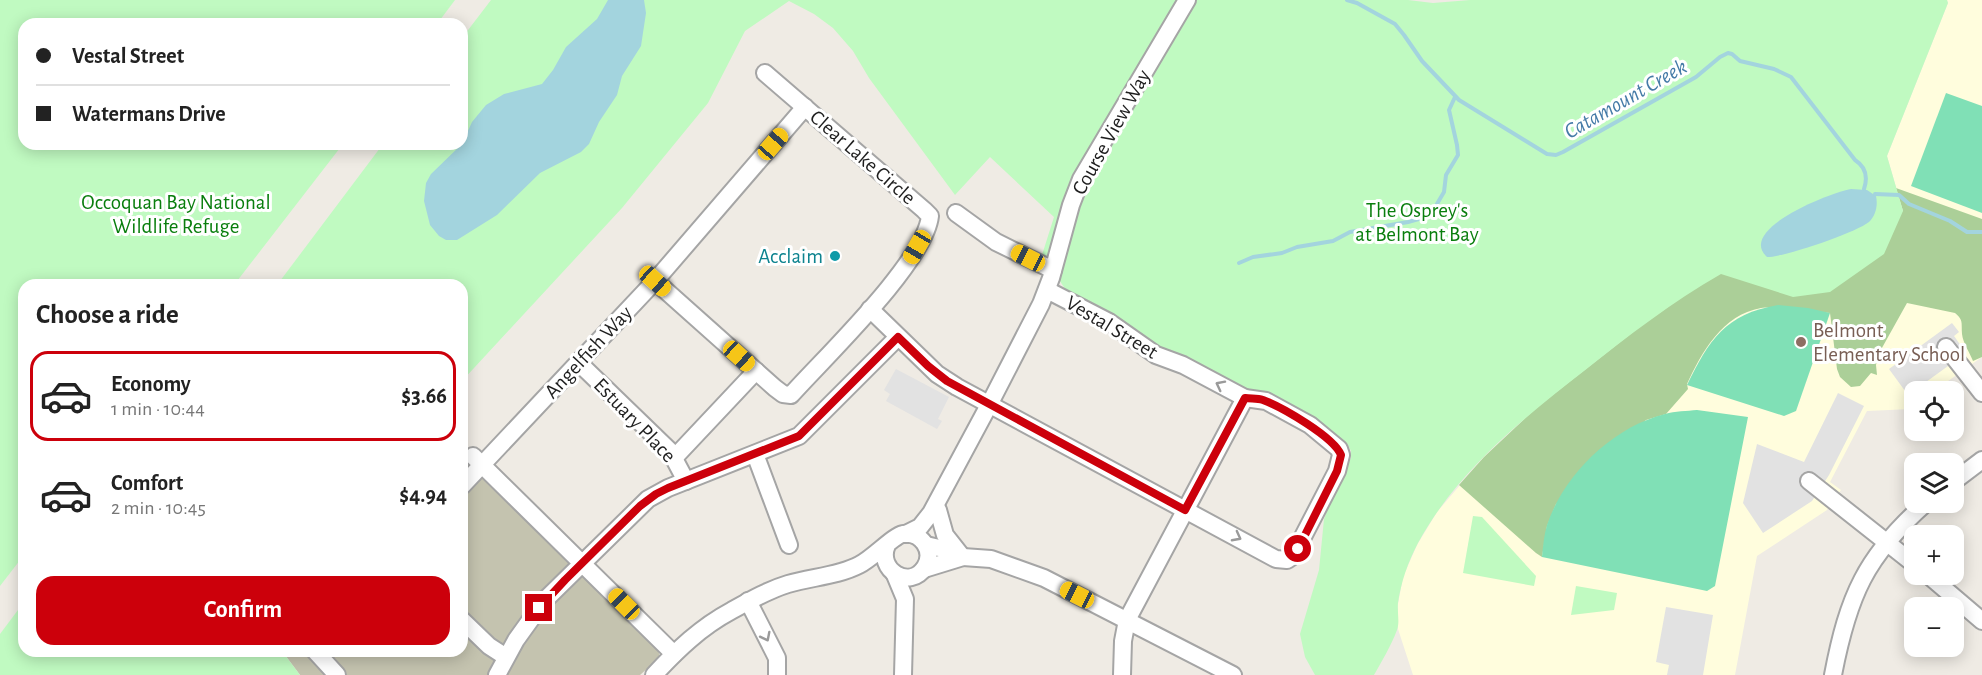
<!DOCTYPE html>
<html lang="en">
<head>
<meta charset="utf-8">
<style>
  body { margin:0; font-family:"Alegreya Sans",sans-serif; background:#f6f6f6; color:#222; height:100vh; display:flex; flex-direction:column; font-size:22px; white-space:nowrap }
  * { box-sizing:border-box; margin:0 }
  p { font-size:20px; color:#767676 }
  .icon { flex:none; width:33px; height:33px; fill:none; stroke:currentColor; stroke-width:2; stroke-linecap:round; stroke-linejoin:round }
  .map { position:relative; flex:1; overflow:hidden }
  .panel { position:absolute; left:18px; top:279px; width:450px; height:378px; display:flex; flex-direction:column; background:#fff; border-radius:18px; box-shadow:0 3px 15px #0003 }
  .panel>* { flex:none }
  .banner { position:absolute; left:18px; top:18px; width:450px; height:132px; border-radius:18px; box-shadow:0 3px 15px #0003; display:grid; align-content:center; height:132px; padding:0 18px; background:#fff }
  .fabs { position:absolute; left:1904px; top:381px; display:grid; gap:12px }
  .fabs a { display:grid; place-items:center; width:60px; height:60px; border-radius:12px; background:#fff; box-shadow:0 3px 15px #0003; font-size:30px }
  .end { position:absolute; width:27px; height:27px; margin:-14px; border:8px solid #cc000b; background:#fff; box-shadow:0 0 0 3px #fff }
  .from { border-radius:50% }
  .car { position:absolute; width:18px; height:36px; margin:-18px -9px; border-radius:8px; box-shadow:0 0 4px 2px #0007; background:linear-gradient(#f5c518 24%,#345 0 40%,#f5c518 0 76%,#345 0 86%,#f5c518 0) }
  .banner b { display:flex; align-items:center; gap:21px; height:57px; font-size:22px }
  .banner b+b { border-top:2px solid #e0e0e0 }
  .banner i { width:15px; height:15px; background:#222 }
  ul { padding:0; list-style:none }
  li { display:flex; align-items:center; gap:18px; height:90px; margin:0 12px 9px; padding:0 6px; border:3px solid transparent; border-radius:18px }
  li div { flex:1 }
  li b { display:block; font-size:22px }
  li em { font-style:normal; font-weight:700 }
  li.active { border-color:#cc000b }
  li>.icon { width:54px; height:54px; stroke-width:1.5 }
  h2 { padding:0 18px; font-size:27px; line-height:72px }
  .button { display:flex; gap:12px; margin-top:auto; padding:12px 18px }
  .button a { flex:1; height:69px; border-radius:18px; background:#cc000b; color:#fff; font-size:24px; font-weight:700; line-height:69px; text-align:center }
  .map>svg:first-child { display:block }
</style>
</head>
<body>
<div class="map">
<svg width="1982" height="675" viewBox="0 0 1982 675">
  <rect width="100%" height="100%" fill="#efebe4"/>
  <path fill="#fffddd" d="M1947,0H1982V357L1934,391L1914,392V407L1911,409L1867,411L1830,482L1841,490L1827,510L1757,556L1735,675H1413L1398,629V604L1403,577L1417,545L1437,512L1484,457L1638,328L1689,292H1830L1884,254L1903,211L1887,156L1948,3Z"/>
  <path fill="#c4c3af" d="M469,464L657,646L660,657L640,675H300L285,655L289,651H462V471Z"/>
  <path fill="#abcf98" d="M1896,188L1982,219V357L1973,361C1970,353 1963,343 1962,334C1961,324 1964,320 1955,313L1907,303L1878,355L1876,365L1877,375L1871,373L1860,386L1851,387L1840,377L1837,369L1830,313C1813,311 1776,306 1761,308C1722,315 1702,352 1687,384L1688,389L1666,414L1646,420L1556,504L1547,526L1542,557L1536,553L1459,485L1484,457L1536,408L1638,328L1689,292L1721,273L1903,211Z"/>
  <g fill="#c0fac1">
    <path d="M0,0H455L437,24H24V144H343L234,285H24V555L0,586Z"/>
    <path d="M491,0H1408L1433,3L1470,0H1947L1948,3L1887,156L1903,211L1884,254L1830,292L1793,297L1721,274C1672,302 1628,336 1584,371C1521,420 1456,473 1418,543C1408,562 1401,582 1398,603C1397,612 1400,622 1397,630C1391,646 1382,661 1374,675H1315L1305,657L1300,634L1319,570L1324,519L1336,486L1351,458V451L1348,445L1315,418L1298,408L1264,393L1240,387L1168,353L1068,293L1042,255L1054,217L990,157L955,195L869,78L853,51L833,28L814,14L789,1L745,31L708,103L622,208L462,381V285H277L383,144H462V38Z"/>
    <path d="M1473,516L1482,517L1536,576L1534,586L1463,573Z"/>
    <path d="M1576,586L1617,593L1614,610L1571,615Z"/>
    <path d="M24,602V651H289L285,655L300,675H0V634Z"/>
  </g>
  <g fill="#80e0b6">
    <path d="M1946,93L1982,106V213L1911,186Z"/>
    <path d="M1778,305L1808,308L1830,313L1796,411L1784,416L1687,385C1709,340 1725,314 1778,305Z"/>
    <path d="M1697,410L1748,417L1715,586L1707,591L1542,557C1543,546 1544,535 1547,525C1564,474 1613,427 1665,414C1675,411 1687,411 1697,410Z"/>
  </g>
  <g fill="#e2e2e2">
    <path d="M1952,323L1959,332L1954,336L1966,353L1908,395L1889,369Z"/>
    <path d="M896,369L949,397L938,419L942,421L937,429L886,401L890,394L884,390Z"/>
    <path d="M1838,393L1864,406L1829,475L1812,501L1763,533L1743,503L1757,444L1804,462Z"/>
    <path d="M1666,607L1713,615L1703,675H1667L1669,665L1656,662Z"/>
  </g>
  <g fill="#a3d4de">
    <path d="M608,0H644L646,13L641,46L622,76L617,95L599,122L589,144L581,152L540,173L497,215L457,240H446L439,236L430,225L424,201L426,183L431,174L462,144L472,122L486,105L504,94L542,84L553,70L566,47L597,19Z"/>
    <path d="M1851,189L1867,190L1876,196C1878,205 1876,215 1869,222C1855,233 1785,257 1767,257C1736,229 1832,192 1851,189Z"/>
  </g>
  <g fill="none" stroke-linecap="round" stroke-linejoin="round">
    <g stroke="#a3d4de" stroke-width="4">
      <path d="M1347,0L1357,3L1395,24L1404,35L1422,61L1459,100L1547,154L1556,155L1563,152L1696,77L1720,57L1728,53L1732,54L1740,61L1774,69L1791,77L1855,160C1866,167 1868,177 1864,189"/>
      <path d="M1875,194L1899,195L1909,204L1950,221L1967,232H1982"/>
      <path d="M1239,263L1253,257L1282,253L1297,247L1333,241L1350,232L1408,222L1426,217L1434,209L1444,192L1446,175L1458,155L1457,145L1449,110L1455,97"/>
    </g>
    <defs>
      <g id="minor">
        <path d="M956,213L996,242L1053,270"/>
        <path d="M655,281L775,388L783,394L791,395C824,358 925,262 930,216L924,210L765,73"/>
        <path d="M870,309L937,374L957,387L1276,559L1287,560L1293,556L1337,471L1341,455L1339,449L1310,425L1266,401L1245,398L1183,365L1156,355L1109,322L1047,290"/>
        <path d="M1946,347L1982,393"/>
        <path d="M579,363L670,451L686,481"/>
        <path d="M755,454L789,545"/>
        <path d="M473,456L674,654"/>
        <path d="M675,457L756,371"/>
        <path d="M1809,481L1914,564"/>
        <path d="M1953,482L1982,460"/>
        <path d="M462,486L655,281L805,107"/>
        <path d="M938,510L945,535L960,554"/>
        <path d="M906,534L920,527L931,513L989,405L1041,304L1051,278L1071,205L1081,179L1187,0"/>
        <path d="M926,545L948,550L963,557L991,559L1044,578L1233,675"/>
        <path d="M924,569L963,557"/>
        <path d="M1927,574L1982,621"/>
        <path d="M895,575L905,599L903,675"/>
        <path d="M748,601L777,658V675"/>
        <path d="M462,620L489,646L506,657"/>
        <path d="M315,651L337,675"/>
        <path d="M497,675L516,640L544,601L648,499L668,488L799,436L898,337"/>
        <path d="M654,675C677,650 701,627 731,611C749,601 768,590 788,584C811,577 838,576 859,565C872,559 893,536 903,534C921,531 935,551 925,567C910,591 876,570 887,545"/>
        <path d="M1122,675L1123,641L1127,620L1245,398"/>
        <path d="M1833,675C1848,597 1865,556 1927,502"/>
      </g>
    </defs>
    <use href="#minor" stroke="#a5a5a5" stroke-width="20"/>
    <use href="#minor" stroke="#fff" stroke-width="16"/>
  </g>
  <defs><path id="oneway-chevron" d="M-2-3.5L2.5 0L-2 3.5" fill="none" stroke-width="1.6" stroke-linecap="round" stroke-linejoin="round" transform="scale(1.5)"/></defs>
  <g stroke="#9a9a9a">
    <use href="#oneway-chevron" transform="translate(1220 385) rotate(-153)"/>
    <use href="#oneway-chevron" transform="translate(1237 537) rotate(28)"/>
    <use href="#oneway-chevron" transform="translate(766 637) rotate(63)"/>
  </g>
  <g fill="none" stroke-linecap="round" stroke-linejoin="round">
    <path stroke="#cc000b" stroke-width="8" d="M539,608L565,580L640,506L656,494L668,488L799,436L898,337L928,366L947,381L1185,510L1245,398C1251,399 1257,398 1263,400C1282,407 1334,437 1341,455L1337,471L1298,549"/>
  </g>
  <circle fill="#0f9aa8" stroke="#fff" stroke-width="2" cx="835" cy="256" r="6"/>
  <circle fill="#8d6e63" stroke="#fff" stroke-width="2" cx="1801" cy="342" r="6"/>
  <g text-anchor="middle" stroke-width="6" stroke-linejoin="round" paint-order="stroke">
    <g font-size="21" fill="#1e1e1e" stroke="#fff">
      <text transform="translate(1111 132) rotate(-61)" y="7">Course View Way</text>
      <text transform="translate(863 157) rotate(41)" y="7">Clear Lake Circle</text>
      <text transform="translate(1112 327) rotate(31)" y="7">Vestal Street</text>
      <text transform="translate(588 352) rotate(-47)" y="7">Angelfish Way</text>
      <text transform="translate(635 420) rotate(46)" y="7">Estuary Place</text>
    </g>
    <g font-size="21" fill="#097e0d" stroke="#fff">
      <text x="176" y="209">Occoquan Bay National<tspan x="176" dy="24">Wildlife Refuge</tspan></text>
      <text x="1417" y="217">The Osprey's<tspan x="1417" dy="24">at Belmont Bay</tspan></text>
    </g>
    <g font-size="21" fill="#0d838f" stroke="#fff" text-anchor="end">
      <text x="823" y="263">Acclaim</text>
    </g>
    <g font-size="21" fill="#785e54" stroke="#fff" text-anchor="start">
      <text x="1813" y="337">Belmont<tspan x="1813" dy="24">Elementary School</tspan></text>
    </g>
    <g font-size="22" font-style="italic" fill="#457ba7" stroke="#fff">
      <text transform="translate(1625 98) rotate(-30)" y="8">Catamount Creek</text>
    </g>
  </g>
</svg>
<div class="fabs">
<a><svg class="icon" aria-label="locate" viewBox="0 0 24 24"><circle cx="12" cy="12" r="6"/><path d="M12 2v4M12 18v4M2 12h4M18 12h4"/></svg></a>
<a><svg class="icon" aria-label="layers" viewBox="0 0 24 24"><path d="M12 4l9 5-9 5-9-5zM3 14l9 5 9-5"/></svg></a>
<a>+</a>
<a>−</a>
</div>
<i class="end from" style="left:1298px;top:549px"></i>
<i class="end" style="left:539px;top:608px"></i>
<i class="car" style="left:773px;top:144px;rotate:41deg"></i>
<i class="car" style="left:917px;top:247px;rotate:210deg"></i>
<i class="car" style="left:1028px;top:258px;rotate:297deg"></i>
<i class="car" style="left:655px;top:281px;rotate:132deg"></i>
<i class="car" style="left:739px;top:356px;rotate:132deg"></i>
<i class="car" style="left:1077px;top:595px;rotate:297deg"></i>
<i class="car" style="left:624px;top:604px;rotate:315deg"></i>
<div class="banner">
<b><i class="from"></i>Vestal Street</b>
<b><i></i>Watermans Drive</b>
</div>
<section class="panel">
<h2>Choose a ride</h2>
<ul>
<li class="active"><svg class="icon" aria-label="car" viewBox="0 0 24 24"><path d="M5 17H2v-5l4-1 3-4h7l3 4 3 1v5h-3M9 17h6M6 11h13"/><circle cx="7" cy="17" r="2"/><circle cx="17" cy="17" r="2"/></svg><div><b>Economy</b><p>1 min · 10:44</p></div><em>$3.66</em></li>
<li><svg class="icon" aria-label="car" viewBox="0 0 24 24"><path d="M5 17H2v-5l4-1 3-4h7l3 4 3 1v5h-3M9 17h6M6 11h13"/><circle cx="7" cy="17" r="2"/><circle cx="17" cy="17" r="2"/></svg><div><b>Comfort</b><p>2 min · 10:45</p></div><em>$4.94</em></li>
</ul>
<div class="button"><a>Confirm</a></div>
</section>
</div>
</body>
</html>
